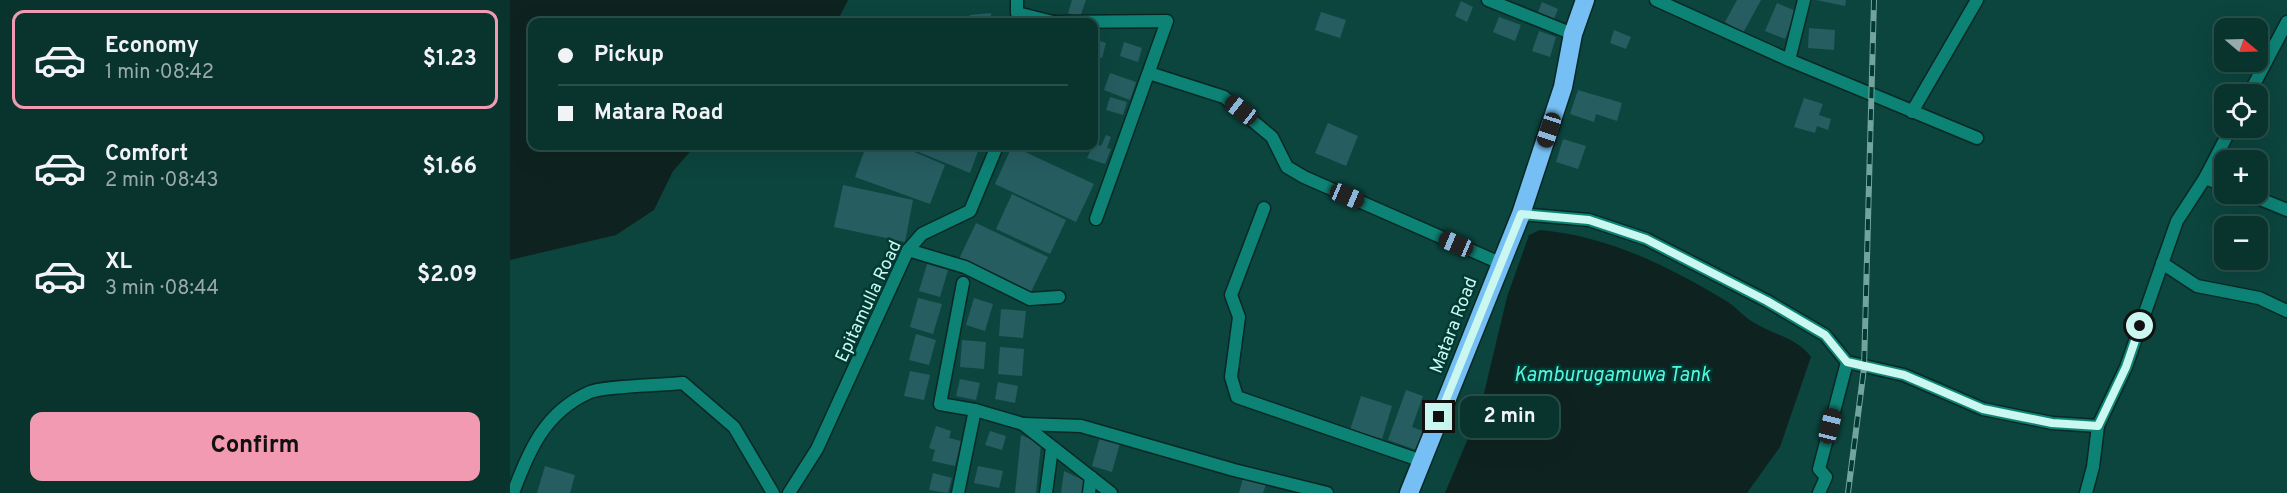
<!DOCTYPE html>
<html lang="en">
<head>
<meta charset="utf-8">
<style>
  body { margin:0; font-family:Overpass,sans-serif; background:#173f3a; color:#f1f3f6; height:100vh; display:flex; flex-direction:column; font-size:22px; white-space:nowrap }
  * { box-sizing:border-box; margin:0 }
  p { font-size:20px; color:#9aa }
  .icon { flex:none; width:33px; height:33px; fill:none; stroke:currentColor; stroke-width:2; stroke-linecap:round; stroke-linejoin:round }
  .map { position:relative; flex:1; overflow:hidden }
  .side { display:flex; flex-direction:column; background:#09342e; width:510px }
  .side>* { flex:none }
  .guide { position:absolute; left:18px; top:18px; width:570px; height:132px; border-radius:12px; box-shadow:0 6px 24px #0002,0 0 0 2px #294f4a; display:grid; align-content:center; height:132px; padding:0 30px; background:#09342e }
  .needle { width:39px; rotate:109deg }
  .controls { position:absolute; left:1704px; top:18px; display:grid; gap:12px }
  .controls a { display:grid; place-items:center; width:54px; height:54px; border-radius:12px; background:#09342e; box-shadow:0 6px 24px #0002,0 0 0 2px #294f4a; font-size:30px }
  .end { position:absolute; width:27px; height:27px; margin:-14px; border:8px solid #caf7ef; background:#111; box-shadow:0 0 0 3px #111 }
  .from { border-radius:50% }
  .bubble { position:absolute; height:42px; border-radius:12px; background:#09342e; box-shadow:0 6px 24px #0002,0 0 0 2px #294f4a; font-size:20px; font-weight:700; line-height:42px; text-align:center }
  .car { position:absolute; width:18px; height:36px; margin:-18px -9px; border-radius:8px; box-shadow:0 0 4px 2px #0007; background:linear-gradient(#222 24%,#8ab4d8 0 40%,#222 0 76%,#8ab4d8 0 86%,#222 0) }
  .guide b { display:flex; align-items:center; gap:21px; height:57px; font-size:22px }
  .guide b+b { border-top:2px solid #294f4a }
  .guide i { width:15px; height:15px; background:#f1f3f6 }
  ul { padding:10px 0 0; list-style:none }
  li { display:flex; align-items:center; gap:18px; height:99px; margin:0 12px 9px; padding:0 18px; border:3px solid transparent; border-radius:12px }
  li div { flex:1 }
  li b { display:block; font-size:22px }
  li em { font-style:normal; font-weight:700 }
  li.current { border-color:#f19ab2 }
  li>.icon { width:54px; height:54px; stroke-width:1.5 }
  .action { display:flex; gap:12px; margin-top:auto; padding:12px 30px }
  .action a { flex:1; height:69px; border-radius:12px; background:#f19ab2; color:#111; font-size:24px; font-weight:700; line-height:69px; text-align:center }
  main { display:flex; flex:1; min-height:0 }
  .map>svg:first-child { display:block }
</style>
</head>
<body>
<main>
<section class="side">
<ul>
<li class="current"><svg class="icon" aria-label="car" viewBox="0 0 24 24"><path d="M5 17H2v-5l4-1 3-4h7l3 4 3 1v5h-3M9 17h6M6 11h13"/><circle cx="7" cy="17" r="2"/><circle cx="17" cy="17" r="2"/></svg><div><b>Economy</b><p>1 min · 08:42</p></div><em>$1.23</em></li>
<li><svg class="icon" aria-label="car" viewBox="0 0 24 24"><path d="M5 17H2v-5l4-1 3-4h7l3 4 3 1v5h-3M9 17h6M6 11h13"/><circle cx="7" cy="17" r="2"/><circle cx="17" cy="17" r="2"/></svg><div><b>Comfort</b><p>2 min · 08:43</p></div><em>$1.66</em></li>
<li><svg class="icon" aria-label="car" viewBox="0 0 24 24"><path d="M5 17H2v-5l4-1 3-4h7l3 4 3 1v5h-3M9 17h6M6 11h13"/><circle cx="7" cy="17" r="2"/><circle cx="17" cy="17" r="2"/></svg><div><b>XL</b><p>3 min · 08:44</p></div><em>$2.09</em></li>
</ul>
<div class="action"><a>Confirm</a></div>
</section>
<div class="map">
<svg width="1777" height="493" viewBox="0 0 1777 493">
  <rect width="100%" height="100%" fill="#0c453e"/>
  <g fill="#0e2320">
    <path d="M0,0H338L327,22H22V146H185L163,171L144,210L106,235L0,260Z"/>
    <path d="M1030,230C1099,236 1160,267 1218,302C1227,308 1234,317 1243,322C1263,335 1287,337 1301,357L1270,447L1237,493H935L970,410L997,297L1019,235Z"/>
  </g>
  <g fill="#265d61">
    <path d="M562,0H576L570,17L558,13Z"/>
    <path d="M1227,0H1251L1233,33L1215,22Z"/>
    <path d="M1306,0H1336L1335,6Z"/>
    <path d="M951,1L963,7L957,22L945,16Z"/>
    <path d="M1032,2L1048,9L1043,21L1027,15Z"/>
    <path d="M1267,3L1286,11L1275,39L1255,31Z"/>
    <path d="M811,12L836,20L830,38L805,30Z"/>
    <path d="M481,13V22H460V15Z"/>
    <path d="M989,17L1011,25L1005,41L983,32Z"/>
    <path d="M1299,28L1325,30L1324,50L1298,48Z"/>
    <path d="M1104,30L1121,37L1116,49L1100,43Z"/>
    <path d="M1029,31L1046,37L1040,57L1022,51Z"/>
    <path d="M584,39L596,43L592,58L584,56Z"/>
    <path d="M614,42L632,48L628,62L610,56Z"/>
    <path d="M600,73L626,82L620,100L594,90Z"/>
    <path d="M1068,90L1112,103L1107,121L1086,114L1084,122L1060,114Z"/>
    <path d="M600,97L617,102L613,115L596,110Z"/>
    <path d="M1294,98L1313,104L1309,115L1321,119L1318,130L1307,126L1305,133L1284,127Z"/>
    <path d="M818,123L848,136L836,166L805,153Z"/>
    <path d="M596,135L601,137L597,148L601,149L595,164L577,158L584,143L591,146Z"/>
    <path d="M1053,139L1076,146L1068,169L1046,162Z"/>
    <path d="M356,146H390L435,165L420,204L345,177Z"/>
    <path d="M394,146H470L460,173Z"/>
    <path d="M502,146L584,184L566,222L485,184Z"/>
    <path d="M333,185L403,200L395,242L324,227Z"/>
    <path d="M502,194L556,220L540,254L486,229Z"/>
    <path d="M466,223L538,257L520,294L449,259Z"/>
    <path d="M417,264L438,270L430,297L409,291Z"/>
    <path d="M408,298L432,304L423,334L400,327Z"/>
    <path d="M464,298L483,304L475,331L456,325Z"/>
    <path d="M491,309L516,311L513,338L489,336Z"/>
    <path d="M406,334L426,340L419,365L399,360Z"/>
    <path d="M452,340L476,342L474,369L450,367Z"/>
    <path d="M490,347L514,349L512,376L488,374Z"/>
    <path d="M400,371L420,375L414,400L394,396Z"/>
    <path d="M450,379L470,383L466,400L446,396Z"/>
    <path d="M488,382L508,386L505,403L485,399Z"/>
    <path d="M896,390L913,396L902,427L916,432L909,451L878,440Z"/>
    <path d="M851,396L882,406L872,439L840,430Z"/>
    <path d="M426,426L441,431L439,438L451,441L445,466L422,461L425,450L419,448Z"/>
    <path d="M480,431L496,436L492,450L475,445Z"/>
    <path d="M511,435L531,444L526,493H505Z"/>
    <path d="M590,437L610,443L602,472L582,466Z"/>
    <path d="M35,466L65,475L60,493H27Z"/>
    <path d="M468,466L493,471L489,488L464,483Z"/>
    <path d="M554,471L575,481L573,493H551Z"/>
    <path d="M423,473L442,478L438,493L419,490Z"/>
    <path d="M733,478L756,484L753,493H729Z"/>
  </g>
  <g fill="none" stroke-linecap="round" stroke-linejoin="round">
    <defs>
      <g id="street">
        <path d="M507,0V13L543,22"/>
        <path d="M978,0L1063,34"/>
        <path d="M1146,0L1279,60L1467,138"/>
        <path d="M543,22L657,21L586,219"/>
        <path d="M1279,60L1294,0"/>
        <path d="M639,73L714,97L762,137L777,167L794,177L990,263"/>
        <path d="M1739,94L1777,22"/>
        <path d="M1402,112L1467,0"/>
        <path d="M1695,178L1714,185"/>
        <path d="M1738,194L1777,210"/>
        <path d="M754,208L721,295L729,317L721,377L727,397L912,461"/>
        <path d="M1011,214L1079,220L1136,239L1257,301L1315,335L1337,362L1394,375L1473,409L1542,423L1588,426L1616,367L1667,221L1695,178L1721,128"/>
        <path d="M398,250L455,267L520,299L549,297"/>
        <path d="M1652,263L1687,286L1749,298L1777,311"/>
        <path d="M453,283L430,404L465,410L513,424L601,493"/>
        <path d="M513,424L571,426L724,470L817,493"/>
        <path d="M3,493C19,450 35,412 80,392C94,386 153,385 173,383L224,427L263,493"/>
        <path d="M279,493L307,449L398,250L412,234L460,211L487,146"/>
        <path d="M448,493L465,410"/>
        <path d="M536,493L542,448"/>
        <path d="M579,493L581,477"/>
        <path d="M1309,493L1316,477L1309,469L1337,362"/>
        <path d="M1576,493L1583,467L1588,426"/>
      </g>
      <path id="highway" d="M899,493L1011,214L1053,87L1063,34L1075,0"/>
    </defs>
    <use href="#street" stroke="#082824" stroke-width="15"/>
    <use href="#highway" stroke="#082824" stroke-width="21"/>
    <use href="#street" stroke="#0d8376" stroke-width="12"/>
    <use href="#highway" stroke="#76bff5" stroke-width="18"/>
    <defs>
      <path id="rail" d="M1338,493L1354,368L1364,0"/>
    </defs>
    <use href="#rail" stroke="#72a49d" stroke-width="6"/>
    <use href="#rail" stroke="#003a33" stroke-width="4" stroke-dasharray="11" stroke-linecap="butt"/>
  </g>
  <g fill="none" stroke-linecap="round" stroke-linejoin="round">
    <path stroke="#caf7ef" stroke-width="8" d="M929,417L1011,214L1079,220L1136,239L1257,301L1315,335L1337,362L1394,375L1473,409L1542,423L1588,426L1616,367L1630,326"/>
  </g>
  <g text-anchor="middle" stroke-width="5" stroke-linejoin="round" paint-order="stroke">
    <g font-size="18" fill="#caf7ef" stroke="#003a33">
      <text transform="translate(358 301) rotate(-65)" y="6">Epitamulla Road</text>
      <text transform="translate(943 325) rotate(-69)" y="6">Matara Road</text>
    </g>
    <g font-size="20" font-style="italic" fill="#55f7e1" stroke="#003a33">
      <text x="1102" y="381">Kamburugamuwa Tank</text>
    </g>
  </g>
</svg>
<div class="controls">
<a><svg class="needle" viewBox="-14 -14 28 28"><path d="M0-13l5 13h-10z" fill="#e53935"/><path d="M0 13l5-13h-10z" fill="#9aa"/></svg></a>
<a><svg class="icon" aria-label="locate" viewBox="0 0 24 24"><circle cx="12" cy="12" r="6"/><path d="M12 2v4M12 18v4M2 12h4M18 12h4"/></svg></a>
<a>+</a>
<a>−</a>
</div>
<i class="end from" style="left:1630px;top:326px"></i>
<i class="end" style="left:929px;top:417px"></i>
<div class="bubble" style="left:950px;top:396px;width:99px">2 min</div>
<i class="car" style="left:731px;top:110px;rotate:308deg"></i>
<i class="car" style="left:1039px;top:130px;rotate:198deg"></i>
<i class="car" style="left:837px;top:196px;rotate:113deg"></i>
<i class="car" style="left:946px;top:244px;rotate:293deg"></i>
<i class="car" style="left:1320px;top:426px;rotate:14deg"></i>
<div class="guide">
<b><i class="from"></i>Pickup</b>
<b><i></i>Matara Road</b>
</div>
</div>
</main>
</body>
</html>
